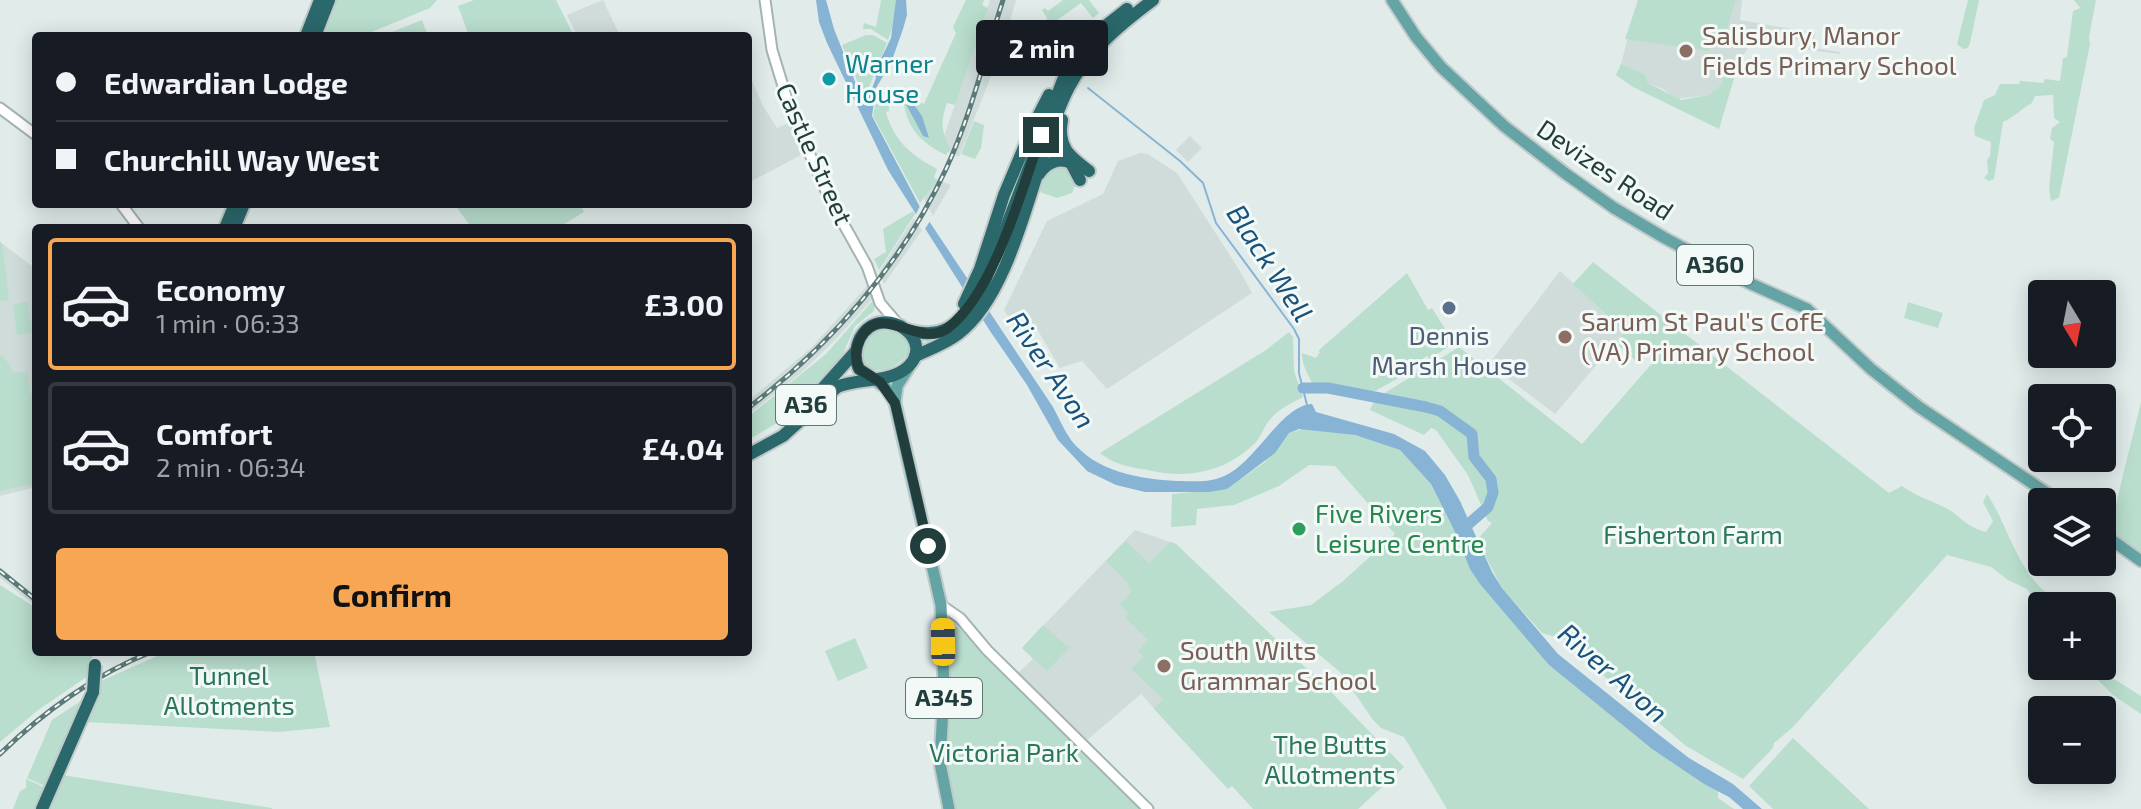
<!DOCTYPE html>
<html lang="en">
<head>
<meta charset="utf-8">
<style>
  body { margin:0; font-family:"Exo 2",sans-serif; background:#242831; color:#f1f3f6; height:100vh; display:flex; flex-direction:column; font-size:30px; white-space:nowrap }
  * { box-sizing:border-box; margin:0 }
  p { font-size:26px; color:#9ea1a6 }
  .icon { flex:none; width:44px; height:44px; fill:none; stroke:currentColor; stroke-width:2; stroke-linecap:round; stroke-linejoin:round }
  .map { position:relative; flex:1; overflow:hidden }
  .side { position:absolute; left:32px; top:224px; width:720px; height:432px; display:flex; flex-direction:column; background:#171b24; border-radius:8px; box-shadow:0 4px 20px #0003 }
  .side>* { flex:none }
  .hud { position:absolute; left:32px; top:32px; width:720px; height:176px; border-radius:8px; box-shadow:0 4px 20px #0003; display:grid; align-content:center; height:176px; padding:0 24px; background:#171b24 }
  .needle { width:52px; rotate:170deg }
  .buttons { position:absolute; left:2028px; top:280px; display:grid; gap:16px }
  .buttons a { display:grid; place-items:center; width:88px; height:88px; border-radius:8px; background:#171b24; box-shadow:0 4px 20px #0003; font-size:40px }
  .end { position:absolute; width:36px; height:36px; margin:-18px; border:10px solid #213e3d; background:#fff; box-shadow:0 0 0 4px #fff }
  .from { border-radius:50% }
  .bubble { position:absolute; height:56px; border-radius:8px; background:#171b24; box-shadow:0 4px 20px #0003; font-size:26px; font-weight:700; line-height:56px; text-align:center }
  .car { position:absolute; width:24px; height:48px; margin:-24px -12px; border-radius:10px; box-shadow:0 0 6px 2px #0007; background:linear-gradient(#f5c518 24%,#345 0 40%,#f5c518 0 76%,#345 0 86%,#f5c518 0) }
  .hud b { display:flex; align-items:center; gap:28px; height:76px; font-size:30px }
  .hud b+b { border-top:2px solid #363941 }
  .hud i { width:20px; height:20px; background:#f1f3f6 }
  ul { padding:14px 0 0; list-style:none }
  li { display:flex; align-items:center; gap:24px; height:132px; margin:0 16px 12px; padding:0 8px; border:4px solid #363941; border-radius:8px }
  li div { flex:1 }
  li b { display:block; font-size:30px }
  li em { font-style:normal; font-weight:700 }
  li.selected { border-color:#f7a654 }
  li>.icon { width:72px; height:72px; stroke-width:1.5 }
  .button { display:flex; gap:16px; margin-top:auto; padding:16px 24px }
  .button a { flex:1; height:92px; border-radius:8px; background:#f7a654; color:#111; font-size:32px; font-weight:700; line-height:92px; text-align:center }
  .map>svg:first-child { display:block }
</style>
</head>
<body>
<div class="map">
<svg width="2141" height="809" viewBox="0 0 2141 809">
  <rect width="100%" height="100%" fill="#e1ecea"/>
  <g fill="#cfdcda">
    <path d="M603,0L619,34L577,36L567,15Z"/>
    <path d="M990,0H1016L1001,51L959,157L946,151L944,137Z"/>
    <path d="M1638,0H1742L1740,20L1815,33L1813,48L1840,52V54L1808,50L1805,41L1758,32L1739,62L1735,75L1724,73L1721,85L1708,95L1676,99L1663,89L1648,83L1645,74L1621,64Z"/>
    <path d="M748,71L763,106L777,128L791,122L805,153L748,183Z"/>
    <path d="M1190,136L1202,148L1188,162L1176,150Z"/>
    <path d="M1140,153L1148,154L1177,173L1238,268L1252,293L1107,389L1082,361L1060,368L1037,329L1022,338L1004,310L1047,221L1103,194L1118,161Z"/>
    <path d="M934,178L951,185L933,216L924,199Z"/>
    <path d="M914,218L922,230L884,284L879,272Z"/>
    <path d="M0,242L36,269V487L0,496Z"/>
    <path d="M1560,271L1625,331L1555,414L1489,364Z"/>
    <path d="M868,285L873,298L836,339L800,374L748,415V401L811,348Z"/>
    <path d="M1135,530L1176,544L1330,691L1228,789L1141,694L1087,740L1018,673L1033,659L1022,648Z"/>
    <path d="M0,568L36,597V606L0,578Z"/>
  </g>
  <g fill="#b9decd">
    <path d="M337,0H437L430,8L362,36H326L325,33Z"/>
    <path d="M474,0H556L574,36H469L458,6Z"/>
    <path d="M881,0H896V17L888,40L871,29H863L864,23L876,27Z"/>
    <path d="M966,0H984L982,5L988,8L955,105L947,103C940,122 942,131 950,149L946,155C919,142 905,126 903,95L924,104L956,33L953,27Z"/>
    <path d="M1063,0H1089L1099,13L1093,18L1081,3L1053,23L1064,40L1053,56L1046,53L1048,33L1044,25L1047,18L1042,10L1045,8L1048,11Z"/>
    <path d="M1638,0H1736L1726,30L1712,36L1710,51L1625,39Z"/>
    <path d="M1968,0H1979L1970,43L1968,48L1963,49L1957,44Z"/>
    <path d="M2074,0H2096L2089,37L2090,44L2059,198L2051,201L2049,189L2054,142L2050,139L2052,128L2060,122L2054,118L2053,95L2035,96L2032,103C2021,109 2015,117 2003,122L1994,179L1989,181L1984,178L1988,173L1987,160L1990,156L1991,142L1975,136L1974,128L1984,100L1995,95L2000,84H2019L2020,81L2043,83L2045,79L2060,81L2063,58L2067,57L2073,11L2080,8Z"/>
    <path d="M422,20L428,36H382Z"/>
    <path d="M866,35H873L887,43L869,87L862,92L842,45Z"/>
    <path d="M1621,64L1645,74L1648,83L1681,100L1708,95L1721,85L1724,73L1735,75L1719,129L1633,87L1616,75Z"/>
    <path d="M878,90L888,94L889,111L886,112C894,141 911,155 937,169L934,178L937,180L920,203L873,116Z"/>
    <path d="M974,121L984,125L981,148L975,159L961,154Z"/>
    <path d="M1065,165L1076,183L1072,193L1057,198L1040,192L1041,190L1037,188L1048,167Z"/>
    <path d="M454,204H580L584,212L558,228H472Z"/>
    <path d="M913,211L915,214L879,270L874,259L886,252L883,229Z"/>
    <path d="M0,242L2,243L9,300L0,301Z"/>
    <path d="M1593,262L1889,493L1902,486C1916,496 1927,499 1942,506C1960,514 1963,526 1986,532L1993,521L1983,502L1987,494C2012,530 2022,596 2073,604C2080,606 2090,601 2097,599L2110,609L2111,677L2141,696V714L2113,695L2090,672L2091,666H2102V606H2045L2033,598L2027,589L2008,580L1991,567L1947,555L1792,728L1774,743L1773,748L1743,779L1686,746L1583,658L1572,642L1542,633L1502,588L1477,540L1492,523L1488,521L1468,475L1436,430L1431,428L1424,435L1370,410L1375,399L1459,347L1582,444L1661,353L1650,345L1637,362L1616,343L1625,331L1573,284Z"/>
    <path d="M1407,273L1428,310L1432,308L1454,343L1430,359L1427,356L1413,365L1415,369L1368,395L1314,393C1313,377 1302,371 1302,353L1316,358L1320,352L1318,351Z"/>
    <path d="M875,298L874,311L855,326L843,354L830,372L779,422L748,440V417L826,354Z"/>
    <path d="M27,302L32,332L17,335L13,305Z"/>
    <path d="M1908,302L1943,313L1938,328L1904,318Z"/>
    <path d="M889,327C901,333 912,337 910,353C896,367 883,376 863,366C860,352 865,339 876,329Z"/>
    <path d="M1289,332L1293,337L1294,371L1303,397C1290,404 1277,410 1268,422C1263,429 1261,437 1255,443C1227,471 1190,479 1152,471C1132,467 1116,466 1100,453L1266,350Z"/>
    <path d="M0,356H3L14,372L28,373L29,388L36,408V483L0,491Z"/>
    <path d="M2141,402V555L2109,532Z"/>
    <path d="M1306,428L1355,435L1400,450L1431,484L1454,530L1470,569L1549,665L1652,749L1704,784L1718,790V798L1734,809H1447L1404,737L1381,728L1373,720L1340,672L1269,612L1311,605L1343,581L1395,534L1335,466L1309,465L1279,486L1234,505L1197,509L1196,525L1171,527L1172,494L1227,489L1265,462L1289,433Z"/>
    <path d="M1126,541L1149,563L1170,542L1176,544L1330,691L1404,767L1358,809H1253L1232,786L1228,789L1154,709L1163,699L1131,669L1143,657L1138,651L1148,640L1126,619L1127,612L1120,604L1132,591L1127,585L1128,583L1106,561Z"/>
    <path d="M0,585L36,608V652H93L88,676L38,710L0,742Z"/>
    <path d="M1043,625L1069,648L1047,671L1022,648Z"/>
    <path d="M958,627L1143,809H956L946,763L951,708L949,628Z"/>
    <path d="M855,638L868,668L838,681L825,651Z"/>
    <path d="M166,652H314L330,727L279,732L86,722L99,682Z"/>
    <path d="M87,697L47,787L27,778L52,720Z"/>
    <path d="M1793,738L1869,809H1773L1749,786Z"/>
    <path d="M62,775L272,808V809H50Z"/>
    <path d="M26,779L46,788L39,809H13L20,791L26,788Z"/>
  </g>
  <g fill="#87b4d4">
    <path d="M816,0H826L834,29L860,94L872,88L876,78L874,73L891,38L896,0H906L907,15L903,29L891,63L876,88L872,116L921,209L1053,407C1059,418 1064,430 1071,440C1096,472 1139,479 1177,481C1197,481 1211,484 1230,473C1258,457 1283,405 1312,404L1316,412L1394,434L1425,451L1445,475L1460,501L1492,572L1502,588L1558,654L1658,734L1689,758L1733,784L1762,809H1743L1729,797L1704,784L1652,749L1549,665L1480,584L1470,569L1454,530L1431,484L1400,450L1355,435L1299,429L1289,433L1275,453L1234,484L1227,489L1209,492H1145L1116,485L1087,471L1058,440L1027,385L990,331L888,170L827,43L819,22Z"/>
    <path d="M910,99L922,116L929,138L923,136L906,104L905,100Z"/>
  </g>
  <path fill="#e1ecea" d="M922,202L932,218L923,232L914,218Z"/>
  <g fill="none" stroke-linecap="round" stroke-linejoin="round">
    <g stroke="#87b4d4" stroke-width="2">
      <path d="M1048,29L1058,43"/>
      <path d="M1088,88L1180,161L1203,183L1216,223L1294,329L1299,339V373L1307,405"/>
    </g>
    <path stroke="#87b4d4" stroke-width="11" d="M1303,388H1328L1426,407L1440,411L1472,434L1474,457L1491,479L1493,493L1488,507L1465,527"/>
    <defs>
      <g id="minor">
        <path d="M765,0L772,50L790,109L829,198L867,266L880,303L898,324"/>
        <path d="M0,108L36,135"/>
        <path d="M121,204L139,228"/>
        <path d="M941,605L960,618L987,650L1148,809"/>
      </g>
      <g id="major">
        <path d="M1392,0L1416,37L1441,67L1504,126L1566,174L1614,208L1663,237L1749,283L1807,309L1871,369L1919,407L2060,502"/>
        <path d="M874,379L886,388L895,403L941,605L944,688L940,763L949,809"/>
        <path d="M895,402L897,386L909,367"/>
        <path d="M2102,533L2141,561"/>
      </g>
      <g id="highway">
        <path d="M306,36L320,0"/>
        <path d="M315,36L329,0"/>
        <path d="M1062,120C1057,147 1069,156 1089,171"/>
        <path d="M1039,174C1046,163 1059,157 1071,163L1080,180"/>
        <path d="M225,228L235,204"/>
        <path d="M234,228L244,204"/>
        <path d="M964,304L980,269L1004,195L1033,126L1049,95"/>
        <path d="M907,330C949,342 960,320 982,289L1063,80L1084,49L1103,28L1127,9"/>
        <path d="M915,356C930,349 945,344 958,334C1018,289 1034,155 1069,87C1088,51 1121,24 1153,0"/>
        <path d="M814,398L856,351"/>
        <path d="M748,455L783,436L837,387C858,378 885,383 904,370C942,342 882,299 860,338C855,349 854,358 859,369L874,379"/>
        <path d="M42,809L93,692"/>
      </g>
    </defs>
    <use href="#minor" stroke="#a4b4b3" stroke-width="13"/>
    <use href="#major" stroke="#c1c9c9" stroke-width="15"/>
    <use href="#highway" stroke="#c1c9c9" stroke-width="16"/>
    <use href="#minor" stroke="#fff" stroke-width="9"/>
    <use href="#major" stroke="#64a4a4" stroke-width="11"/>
    <use href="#highway" stroke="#2b686b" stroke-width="12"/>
    <defs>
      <g id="rail">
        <path d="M748,408C831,345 902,264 946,169C971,115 985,56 1003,0"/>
        <path d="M0,571L36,600"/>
        <path d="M0,754C42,713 96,674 151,652"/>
      </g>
    </defs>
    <use href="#rail" stroke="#5b7a79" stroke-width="5"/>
    <use href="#rail" stroke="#f2f9f7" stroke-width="2" stroke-dasharray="6" stroke-linecap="butt"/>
    <defs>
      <path id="highway-bridge" d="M93,692L95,665"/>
    </defs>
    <use href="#highway-bridge" stroke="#c1c9c9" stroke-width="16" stroke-linecap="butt"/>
    <use href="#highway-bridge" stroke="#2b686b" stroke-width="12"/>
  </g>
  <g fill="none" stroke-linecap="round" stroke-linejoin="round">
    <path stroke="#213e3d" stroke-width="10" d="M928,546L895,403L880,382L859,369C854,358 855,349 860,339C880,299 919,350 948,328C994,293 1022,189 1041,135"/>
  </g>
  <g fill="#8d6e63" stroke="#f2f9f7" stroke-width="3">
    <circle cx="1686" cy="51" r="8"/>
    <circle cx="1565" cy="337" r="8"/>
    <circle cx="1164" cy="666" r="8"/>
  </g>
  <circle fill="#0f9aa8" stroke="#f2f9f7" stroke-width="3" cx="829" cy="79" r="8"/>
  <circle fill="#5c6f8a" stroke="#f2f9f7" stroke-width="3" cx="1449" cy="308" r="8"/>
  <circle fill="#2e9e5b" stroke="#f2f9f7" stroke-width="3" cx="1299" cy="529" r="8"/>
  <g text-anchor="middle" stroke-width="6" stroke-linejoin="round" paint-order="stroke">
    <g fill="#f2f9f7" stroke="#607675" stroke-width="2">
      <rect x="1677" y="245" width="76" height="40" rx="6"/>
      <rect x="776" y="385" width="60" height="40" rx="6"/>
      <rect x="906" y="678" width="76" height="40" rx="6"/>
    </g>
    <g font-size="24" font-weight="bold" fill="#213e3d">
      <text x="1715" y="273">A360</text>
      <text x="806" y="413">A36</text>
      <text x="944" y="706">A345</text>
    </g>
    <g font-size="26" fill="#785e54" stroke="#f2f9f7" text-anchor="start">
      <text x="1702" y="45">Salisbury, Manor<tspan x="1702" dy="30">Fields Primary School</tspan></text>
      <text x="1581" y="331">Sarum St Paul's CofE<tspan x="1581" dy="30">(VA) Primary School</tspan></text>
      <text x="1180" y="660">South Wilts<tspan x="1180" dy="30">Grammar School</tspan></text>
    </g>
    <g font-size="26" fill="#0d838f" stroke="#f2f9f7" text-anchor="start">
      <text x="845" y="73">Warner<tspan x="845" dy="30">House</tspan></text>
    </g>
    <g font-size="26" fill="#213e3d" stroke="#f2f9f7">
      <text transform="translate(814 154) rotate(66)" y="9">Castle Street</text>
      <text transform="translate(1605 170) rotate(34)" y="9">Devizes Road</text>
    </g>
    <g font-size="26" fill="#4e5e75" stroke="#f2f9f7">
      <text x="1449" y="345">Dennis<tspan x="1449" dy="30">Marsh House</tspan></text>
    </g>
    <g font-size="26" fill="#27864d" stroke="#f2f9f7" text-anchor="start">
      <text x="1315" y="523">Five Rivers<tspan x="1315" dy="30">Leisure Centre</tspan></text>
    </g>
    <g font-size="26" fill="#29765b" stroke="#f2f9f7">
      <text x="1693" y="544">Fisherton Farm</text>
      <text x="229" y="685">Tunnel<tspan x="229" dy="30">Allotments</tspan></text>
      <text x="1330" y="754">The Butts<tspan x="1330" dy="30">Allotments</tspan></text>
      <text x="1004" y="762">Victoria Park</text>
    </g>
    <g font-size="28" font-style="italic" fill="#18527c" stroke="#f2f9f7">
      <text transform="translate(1270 263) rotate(57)" y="10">Black Well</text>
      <text transform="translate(1051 370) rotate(56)" y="10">River Avon</text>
      <text transform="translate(1613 673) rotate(41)" y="10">River Avon</text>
    </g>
  </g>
</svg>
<div class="buttons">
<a><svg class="needle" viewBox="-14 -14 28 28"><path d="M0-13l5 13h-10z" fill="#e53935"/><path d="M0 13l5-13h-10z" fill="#9ea1a6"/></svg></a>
<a><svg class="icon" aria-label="locate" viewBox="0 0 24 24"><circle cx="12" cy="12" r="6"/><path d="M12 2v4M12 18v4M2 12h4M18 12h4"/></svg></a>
<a><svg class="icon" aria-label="layers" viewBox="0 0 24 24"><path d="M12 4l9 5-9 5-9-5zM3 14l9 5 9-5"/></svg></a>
<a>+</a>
<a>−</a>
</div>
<i class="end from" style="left:928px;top:546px"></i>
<i class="end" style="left:1041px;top:135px"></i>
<div class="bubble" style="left:976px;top:20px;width:132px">2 min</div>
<i class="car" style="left:943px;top:642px;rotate:359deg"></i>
<div class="hud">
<b><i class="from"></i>Edwardian Lodge</b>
<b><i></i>Churchill Way West</b>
</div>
<section class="side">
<ul>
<li class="selected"><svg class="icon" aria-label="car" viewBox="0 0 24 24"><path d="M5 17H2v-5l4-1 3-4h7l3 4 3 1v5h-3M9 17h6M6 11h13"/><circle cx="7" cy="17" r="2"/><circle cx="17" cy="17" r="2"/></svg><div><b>Economy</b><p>1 min · 06:33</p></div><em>£3.00</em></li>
<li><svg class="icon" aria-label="car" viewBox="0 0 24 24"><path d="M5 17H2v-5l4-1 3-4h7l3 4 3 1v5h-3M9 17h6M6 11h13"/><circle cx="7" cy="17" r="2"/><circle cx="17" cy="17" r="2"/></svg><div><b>Comfort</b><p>2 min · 06:34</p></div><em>£4.04</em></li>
</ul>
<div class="button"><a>Confirm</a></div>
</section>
</div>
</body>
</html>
